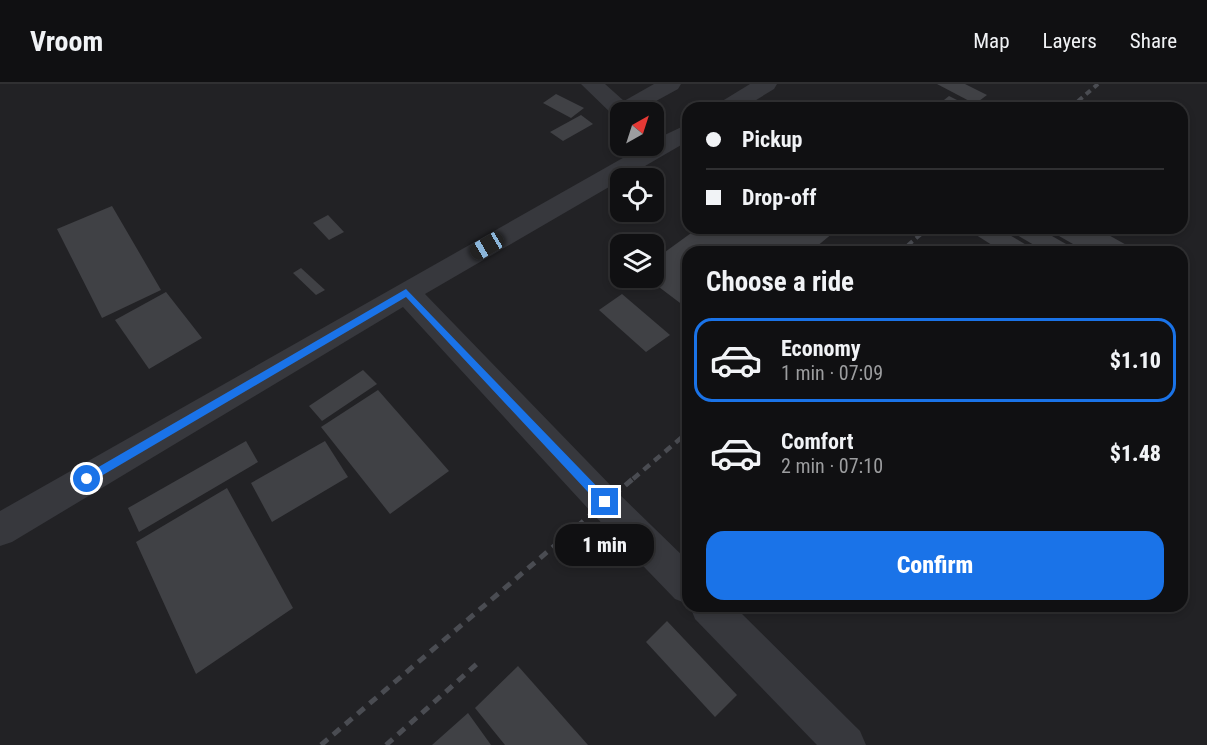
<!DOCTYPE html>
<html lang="en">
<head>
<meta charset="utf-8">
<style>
  body { margin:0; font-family:"Roboto Condensed",sans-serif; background:#1e1e20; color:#f1f3f6; height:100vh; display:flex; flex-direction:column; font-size:22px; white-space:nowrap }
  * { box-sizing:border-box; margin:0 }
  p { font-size:20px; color:#9c9d9f }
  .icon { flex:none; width:33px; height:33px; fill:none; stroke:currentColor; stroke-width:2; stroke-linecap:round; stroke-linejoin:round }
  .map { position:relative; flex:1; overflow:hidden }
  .side { position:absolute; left:682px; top:162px; width:506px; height:366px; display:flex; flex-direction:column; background:#101012; border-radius:18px; box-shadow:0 3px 9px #0003,0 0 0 2px #303032 }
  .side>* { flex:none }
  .hud { position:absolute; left:682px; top:18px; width:506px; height:132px; border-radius:18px; box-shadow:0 3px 9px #0003,0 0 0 2px #303032; display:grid; align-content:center; height:132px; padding:0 24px; background:#101012 }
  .needle { width:39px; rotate:39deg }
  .fabs { position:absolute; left:610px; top:18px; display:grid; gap:12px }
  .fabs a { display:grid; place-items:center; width:54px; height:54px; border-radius:12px; background:#101012; box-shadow:0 3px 9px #0003,0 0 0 2px #303032; font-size:30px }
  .end { position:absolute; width:27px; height:27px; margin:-14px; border:8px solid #1a73e8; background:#fff; box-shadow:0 0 0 3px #fff }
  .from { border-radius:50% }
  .bubble { position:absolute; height:42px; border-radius:18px; background:#101012; box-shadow:0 3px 9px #0003,0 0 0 2px #303032; font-size:20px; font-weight:800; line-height:42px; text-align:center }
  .car { position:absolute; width:18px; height:36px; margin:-18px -9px; border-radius:8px; box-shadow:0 0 4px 2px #0007; background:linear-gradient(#222 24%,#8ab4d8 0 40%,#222 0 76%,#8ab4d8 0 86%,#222 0) }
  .hud b { display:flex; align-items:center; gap:21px; height:57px; font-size:22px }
  .hud b+b { border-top:2px solid #303032 }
  .hud i { width:15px; height:15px; background:#f1f3f6 }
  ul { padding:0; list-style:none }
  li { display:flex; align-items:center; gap:18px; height:84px; margin:0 12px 9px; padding:0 12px; border:3px solid transparent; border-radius:18px }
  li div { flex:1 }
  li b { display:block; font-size:22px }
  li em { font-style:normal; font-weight:800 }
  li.on { border-color:#1a73e8 }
  li>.icon { width:54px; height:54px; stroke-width:1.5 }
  h2 { padding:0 24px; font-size:27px; line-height:72px }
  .primary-button { display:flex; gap:12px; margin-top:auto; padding:12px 24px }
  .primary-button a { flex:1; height:69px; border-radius:18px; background:#1a73e8; color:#fff; font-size:24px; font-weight:800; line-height:69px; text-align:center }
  header { display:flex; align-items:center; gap:36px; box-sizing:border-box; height:84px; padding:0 30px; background:#101012; border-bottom:2px solid #303032 }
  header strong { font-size:28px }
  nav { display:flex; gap:33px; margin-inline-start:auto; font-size:21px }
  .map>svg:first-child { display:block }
</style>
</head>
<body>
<header>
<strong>Vroom</strong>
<nav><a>Map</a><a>Layers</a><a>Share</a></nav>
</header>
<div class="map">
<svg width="1207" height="661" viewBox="0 0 1207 661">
  <rect width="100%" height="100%" fill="#161618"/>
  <path fill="#222225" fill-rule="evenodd" d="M0,0H1207V661H0ZM688,24H1182V144H688ZM621,28H654V62H621ZM621,94H654V128H621ZM621,160H654V194H621ZM688,168H1182V522H688Z"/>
  <g fill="#404145">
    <path d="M937,0H965L987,11L975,20Z"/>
    <path d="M556,10L584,24L571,34L543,19Z"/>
    <path d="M949,12L973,24H934Z"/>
    <path d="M581,31L593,40L563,57L550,48Z"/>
    <path d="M112,122L161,206L102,234L57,145Z"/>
    <path d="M328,131L344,148L329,156L313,139Z"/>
    <path d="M698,144H839L810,168H688V225L647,194H654V176Z"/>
    <path d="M980,144H998L1038,168H1003L973,149Z"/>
    <path d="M1005,144H1038L1080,168H1046Z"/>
    <path d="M1045,144H1096L1139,168H1087Z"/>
    <path d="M301,184L325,206L316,211L293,189Z"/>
    <path d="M166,208L202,254L149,285L115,236Z"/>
    <path d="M622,210L670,251L646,268L599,226Z"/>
    <path d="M363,286L377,300L322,337L309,322Z"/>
    <path d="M378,306L449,387L390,430L321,343Z"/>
    <path d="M246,357L258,378L139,448L128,424Z"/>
    <path d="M325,357L348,393L272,438L251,399Z"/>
    <path d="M227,404L293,524L196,590L136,458Z"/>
    <path d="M667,537L737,611L715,633L646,558Z"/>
    <path d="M518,582L588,661H505L475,624Z"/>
    <path d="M468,629L491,661H432Z"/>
  </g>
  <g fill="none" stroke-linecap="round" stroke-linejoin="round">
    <g fill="#37383d" fill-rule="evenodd">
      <path d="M581,0H605L624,17L654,0H681L678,5L636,28H621V35L615,33Z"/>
      <path d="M750,0H777L774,5L743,24H716L719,19Z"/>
      <path d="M688,40V57L425,210L617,408L688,477V520L675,515L593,430L403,223L12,458L0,462V427L644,62H654V56Z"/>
      <path d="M690,522H734L860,647L866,661H817L695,535Z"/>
    </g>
    <g stroke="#4a4c52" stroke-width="4" stroke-dasharray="6 4.5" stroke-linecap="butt">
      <path d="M1070,24L1098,0"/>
      <path d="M900,168L928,144"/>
    </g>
    <path stroke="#4a4c52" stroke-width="4.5" stroke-dasharray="8 6" stroke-linecap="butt" d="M633,395L688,348"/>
    <g stroke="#4a4c52" stroke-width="5" stroke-dasharray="9 7" stroke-linecap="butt">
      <path d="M321,661L635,393"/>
      <path d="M386,661L478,579"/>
    </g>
  </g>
  <path fill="#1a73e8" d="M406,205L609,415V422H601L406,213L91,398H83V392Z"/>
</svg>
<div class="fabs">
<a><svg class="needle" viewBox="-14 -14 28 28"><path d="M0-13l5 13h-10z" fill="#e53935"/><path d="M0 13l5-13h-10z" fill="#9c9d9f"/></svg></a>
<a><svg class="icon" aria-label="locate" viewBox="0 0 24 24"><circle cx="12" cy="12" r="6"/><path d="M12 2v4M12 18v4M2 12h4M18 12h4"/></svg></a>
<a><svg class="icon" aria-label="layers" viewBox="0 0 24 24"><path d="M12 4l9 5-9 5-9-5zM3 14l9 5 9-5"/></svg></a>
</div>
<i class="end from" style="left:87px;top:395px"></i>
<i class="end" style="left:605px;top:418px"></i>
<div class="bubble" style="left:555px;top:440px;width:99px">1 min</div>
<i class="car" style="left:487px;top:162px;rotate:240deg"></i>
<div class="hud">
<b><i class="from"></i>Pickup</b>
<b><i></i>Drop-off</b>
</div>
<section class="side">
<h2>Choose a ride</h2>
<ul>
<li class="on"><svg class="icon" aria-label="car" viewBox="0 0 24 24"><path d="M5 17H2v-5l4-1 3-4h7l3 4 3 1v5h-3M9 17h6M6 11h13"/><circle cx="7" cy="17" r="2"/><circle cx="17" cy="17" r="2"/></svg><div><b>Economy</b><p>1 min · 07:09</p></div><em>$1.10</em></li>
<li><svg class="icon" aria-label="car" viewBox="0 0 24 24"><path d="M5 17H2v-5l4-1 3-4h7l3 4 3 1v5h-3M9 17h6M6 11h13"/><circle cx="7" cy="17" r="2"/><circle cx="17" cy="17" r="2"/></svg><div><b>Comfort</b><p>2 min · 07:10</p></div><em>$1.48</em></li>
</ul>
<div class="primary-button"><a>Confirm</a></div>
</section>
</div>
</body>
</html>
